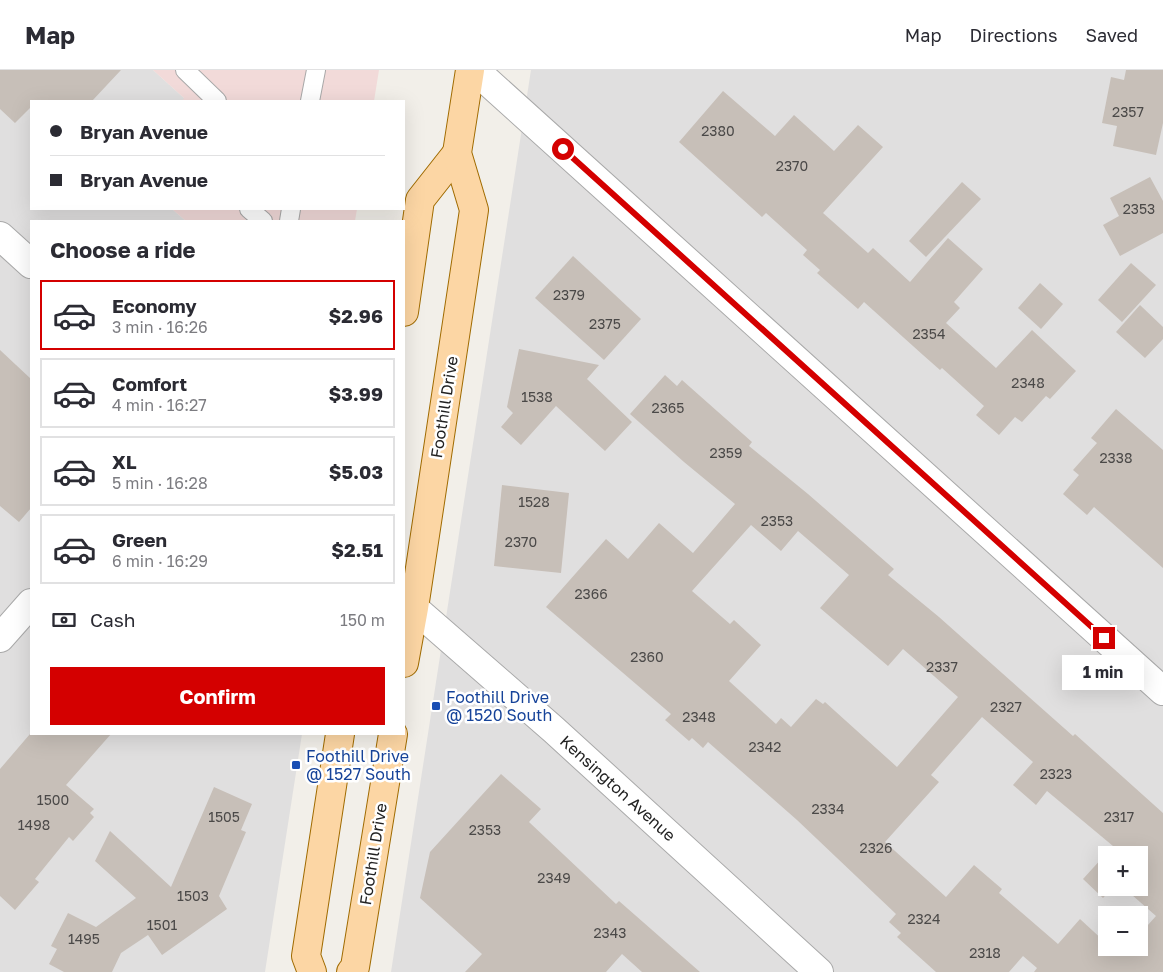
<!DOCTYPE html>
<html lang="en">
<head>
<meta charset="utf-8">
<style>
  body { margin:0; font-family:"Golos Text",sans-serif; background:#f2f2f3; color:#2b2b33; height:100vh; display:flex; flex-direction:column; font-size:19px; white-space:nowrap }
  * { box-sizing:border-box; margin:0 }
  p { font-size:16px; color:#7c7c81 }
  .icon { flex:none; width:28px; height:28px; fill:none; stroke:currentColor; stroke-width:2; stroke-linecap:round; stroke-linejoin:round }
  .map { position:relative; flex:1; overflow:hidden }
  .details { position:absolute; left:30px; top:150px; width:375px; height:515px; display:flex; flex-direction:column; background:#fff; border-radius:0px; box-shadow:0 5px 20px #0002 }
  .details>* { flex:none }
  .top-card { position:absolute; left:30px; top:30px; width:375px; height:110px; border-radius:0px; box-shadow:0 5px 20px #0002; display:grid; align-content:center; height:110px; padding:0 20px; background:#fff }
  .controls { position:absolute; left:1098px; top:776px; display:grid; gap:10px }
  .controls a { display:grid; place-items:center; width:50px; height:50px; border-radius:0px; background:#fff; box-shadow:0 5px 20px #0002; font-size:25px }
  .end { position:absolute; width:22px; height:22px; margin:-11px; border:6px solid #d40000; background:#fff; box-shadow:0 0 0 2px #fff }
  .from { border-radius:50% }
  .bubble { position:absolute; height:35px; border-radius:0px; background:#fff; box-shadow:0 5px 20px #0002; font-size:16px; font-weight:700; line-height:35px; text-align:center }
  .top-card b { display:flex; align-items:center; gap:18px; height:48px; font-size:19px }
  .top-card b+b { border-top:1px solid #e1e1e2 }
  .top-card i { width:12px; height:12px; background:#2b2b33 }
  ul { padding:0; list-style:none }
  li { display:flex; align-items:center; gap:15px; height:70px; margin:0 10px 8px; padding:0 10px; border:2px solid #e1e1e2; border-radius:0px }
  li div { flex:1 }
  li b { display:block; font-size:19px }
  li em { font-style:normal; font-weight:700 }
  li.current { border-color:#d40000 }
  li>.icon { width:45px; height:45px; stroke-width:1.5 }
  h2 { padding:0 20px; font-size:22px; line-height:60px }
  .pay { display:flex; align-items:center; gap:12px; height:55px; padding:0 20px; font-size:19px }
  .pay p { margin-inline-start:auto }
  .cta { display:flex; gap:10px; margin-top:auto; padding:10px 20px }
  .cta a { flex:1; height:58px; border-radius:0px; background:#d40000; color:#fff; font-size:20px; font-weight:700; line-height:58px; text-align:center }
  header { display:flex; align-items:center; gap:30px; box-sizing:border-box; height:70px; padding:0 25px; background:#fff; border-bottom:1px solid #e1e1e2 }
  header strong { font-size:24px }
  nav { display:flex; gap:28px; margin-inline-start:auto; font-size:18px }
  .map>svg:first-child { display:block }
</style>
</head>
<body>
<header>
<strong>Map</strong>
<nav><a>Map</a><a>Directions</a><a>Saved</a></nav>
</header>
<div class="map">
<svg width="1163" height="902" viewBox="0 0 1163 902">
  <rect width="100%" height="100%" fill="#f2efe9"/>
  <g fill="#e0dfdf" fill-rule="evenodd">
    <path d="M0,0H153L185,29L182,31H31V139H172L186,151H31V664H302L265,902H0Z"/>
    <path d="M531,0H1163V902H391ZM1106,785H1139V818H1106ZM1106,845H1139V878H1106Z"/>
  </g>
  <g fill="#f2dad9">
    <path d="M153,0H379L374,31H182L184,28Z"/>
    <path d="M172,139H357L355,151H186Z"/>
  </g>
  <g fill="#c7bfb8" fill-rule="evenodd">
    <path d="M0,0H121L92,31H31V37L15,53L0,39Z"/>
    <path d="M1126,0H1163V53L1156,85L1113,76L1117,56L1102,53L1111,7L1124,10Z"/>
    <path d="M723,21L775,66L794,45L834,81L858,55L883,77L823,143L868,183L873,178L910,212L948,168L983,199L954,232L960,238L946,253L996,298L1032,260L1076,301L1050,329L1046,326L1022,352L1015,347L999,365L976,345L984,336L942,298L940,300L923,285L864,232L858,239L817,203L820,200L803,185L807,180L766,143L762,147L679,72Z"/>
    <path d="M1150,107L1163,131V163L1120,186L1103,155L1119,146L1110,128Z"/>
    <path d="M962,112L981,129L926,187L909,171Z"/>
    <path d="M573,186L641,249L604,290L535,228Z"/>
    <path d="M1131,193L1156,215L1122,252L1098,230Z"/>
    <path d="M1040,213L1063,234L1041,259L1018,238Z"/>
    <path d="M1140,235L1163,257V269L1145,288L1116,262Z"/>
    <path d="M519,279L599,295L587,309L632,352L605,381L556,336L521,375L501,357L513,343L507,337Z"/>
    <path d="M0,280L31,309V438L19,452L0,436Z"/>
    <path d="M665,305L677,316L682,310L752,372L749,376L808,424L894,499L888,505L939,547L1073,666L1075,664L1163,743V902H1034L1037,898L1023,886L1009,902H936L897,867L901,863L889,852L896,844L797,750L708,672L703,678L692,668L689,671L665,650L671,644L546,537L606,469L628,489L659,453L693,483L735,434L684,392L630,344ZM751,455L781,481L798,461L849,505L820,538L888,596L903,579L958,627L897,697L825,632L823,634L816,629L791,657L781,648L776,654L729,611L761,575L734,550L730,554L692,521ZM982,647L1033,692L1013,715L1036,735L1047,721L1113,776L1083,809L1103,828L1112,818H1106V785H1139V818H1124L1156,846L1139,865V878H1127L1120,885L1112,878H1106V873L1080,849L1058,874L999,823L1002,819L974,795L946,827L885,772L939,712L931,705Z"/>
    <path d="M1116,339L1163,380V498L1094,437L1087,445L1063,424L1079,405L1073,400L1097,373L1091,368Z"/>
    <path d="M502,415L569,423L561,503L494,496Z"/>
    <path d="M30,664H111L66,715L94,739L90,743L94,747L73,771L69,767L35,809L39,812L15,840L0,826V699Z"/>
    <path d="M501,704L541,739L529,752L616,834L619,831L700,902H642L622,884L606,902H465L482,884L420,828L430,782Z"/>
    <path d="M214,717L252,734L241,760L246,762L219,826L227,839L162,885L148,865L121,883L112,902H64L49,894L57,879L51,876L68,843L96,857L136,828L95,791L110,761L171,817Z"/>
  </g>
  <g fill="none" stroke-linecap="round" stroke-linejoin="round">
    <defs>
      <g id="service">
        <path d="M185,0L217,31"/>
        <path d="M310,31L316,0"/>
        <path d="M249,139L263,151"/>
        <path d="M289,151L291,139"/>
      </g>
      <g id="minor">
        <path d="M475,0L1163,621"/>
        <path d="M0,166L31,194"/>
        <path d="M414,538L554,660L819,902"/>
        <path d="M0,568L31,533"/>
      </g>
      <g id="primary">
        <path d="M404,242L420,130L457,83"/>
        <path d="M404,593L414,538L474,140L457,83L470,0"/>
        <path d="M312,902L306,886L340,664"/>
        <path d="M351,902L355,897L393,664"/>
      </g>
    </defs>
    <use href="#service" stroke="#a9a9a9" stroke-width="20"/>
    <use href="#minor" stroke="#a9a9a9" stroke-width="30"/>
    <use href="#primary" stroke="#a06b00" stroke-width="30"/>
    <use href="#service" stroke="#fff" stroke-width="18"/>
    <use href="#minor" stroke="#fff" stroke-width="28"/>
    <use href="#primary" stroke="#fcd6a4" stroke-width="28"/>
  </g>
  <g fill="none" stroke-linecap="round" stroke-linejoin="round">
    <path stroke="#d40000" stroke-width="6" d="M563,79L1104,568"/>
  </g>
  <g fill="#1a4fb4" stroke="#fff" stroke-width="2">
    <rect x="431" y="631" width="10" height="10" rx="2.5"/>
    <rect x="291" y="690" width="10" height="10" rx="2.5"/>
  </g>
  <g text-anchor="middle" stroke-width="5" stroke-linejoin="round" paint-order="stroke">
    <g font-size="14" fill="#4b4948">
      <text x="1128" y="47">2357</text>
      <text x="718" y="66">2380</text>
      <text x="792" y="101">2370</text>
      <text x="1139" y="144">2353</text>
      <text x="569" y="230">2379</text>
      <text x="605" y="259">2375</text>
      <text x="929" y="269">2354</text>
      <text x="1028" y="318">2348</text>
      <text x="537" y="332">1538</text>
      <text x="668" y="343">2365</text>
      <text x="726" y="388">2359</text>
      <text x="1116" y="393">2338</text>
      <text x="534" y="437">1528</text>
      <text x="777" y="456">2353</text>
      <text x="521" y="477">2370</text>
      <text x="591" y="529">2366</text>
      <text x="647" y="592">2360</text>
      <text x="942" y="602">2337</text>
      <text x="1006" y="642">2327</text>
      <text x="699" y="652">2348</text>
      <text x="765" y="682">2342</text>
      <text x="1056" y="709">2323</text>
      <text x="53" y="735">1500</text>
      <text x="828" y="744">2334</text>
      <text x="224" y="752">1505</text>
      <text x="1119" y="752">2317</text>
      <text x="34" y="760">1498</text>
      <text x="485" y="765">2353</text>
      <text x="876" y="783">2326</text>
      <text x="554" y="813">2349</text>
      <text x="193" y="831">1503</text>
      <text x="924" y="854">2324</text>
      <text x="162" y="860">1501</text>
      <text x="610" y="868">2343</text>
      <text x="84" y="874">1495</text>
      <text x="985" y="888">2318</text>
    </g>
    <g font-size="16" fill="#222" stroke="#fff">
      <text transform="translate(444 337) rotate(-81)" y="6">Foothill Drive</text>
      <text transform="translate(618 718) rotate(42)" y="6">Kensington Avenue</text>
      <text transform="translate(373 784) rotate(-81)" y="6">Foothill Drive</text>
    </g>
    <g font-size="16" fill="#164399" stroke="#fff" text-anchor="start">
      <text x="446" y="633">Foothill Drive<tspan x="446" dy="18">@ 1520 South</tspan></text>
      <text x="306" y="692">Foothill Drive<tspan x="306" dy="18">@ 1527 South</tspan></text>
    </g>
  </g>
</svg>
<div class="controls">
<a>+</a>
<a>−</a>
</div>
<i class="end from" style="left:563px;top:79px"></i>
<i class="end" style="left:1104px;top:568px"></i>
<div class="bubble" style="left:1062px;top:585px;width:82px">1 min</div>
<div class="top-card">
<b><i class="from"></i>Bryan Avenue</b>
<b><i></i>Bryan Avenue</b>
</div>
<section class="details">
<h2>Choose a ride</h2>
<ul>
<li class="current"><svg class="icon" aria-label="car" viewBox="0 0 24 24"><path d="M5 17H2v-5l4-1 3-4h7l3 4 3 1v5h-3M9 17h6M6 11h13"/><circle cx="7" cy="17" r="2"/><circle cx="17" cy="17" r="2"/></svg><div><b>Economy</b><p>3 min · 16:26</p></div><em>$2.96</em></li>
<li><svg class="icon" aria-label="car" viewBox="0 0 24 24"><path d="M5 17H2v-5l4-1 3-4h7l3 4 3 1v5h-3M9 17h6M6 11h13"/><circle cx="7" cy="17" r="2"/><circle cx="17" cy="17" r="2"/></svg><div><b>Comfort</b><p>4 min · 16:27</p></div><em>$3.99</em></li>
<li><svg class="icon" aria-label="car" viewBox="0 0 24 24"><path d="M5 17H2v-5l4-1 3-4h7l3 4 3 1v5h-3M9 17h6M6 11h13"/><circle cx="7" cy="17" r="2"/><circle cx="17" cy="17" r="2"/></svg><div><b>XL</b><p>5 min · 16:28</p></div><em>$5.03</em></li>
<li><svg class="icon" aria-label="car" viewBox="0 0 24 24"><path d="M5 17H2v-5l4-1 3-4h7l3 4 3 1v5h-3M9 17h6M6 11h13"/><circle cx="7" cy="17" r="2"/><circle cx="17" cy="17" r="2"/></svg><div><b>Green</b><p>6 min · 16:29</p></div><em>$2.51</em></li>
</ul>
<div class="pay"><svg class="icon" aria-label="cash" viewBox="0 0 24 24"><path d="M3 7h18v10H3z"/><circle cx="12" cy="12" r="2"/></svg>Cash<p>150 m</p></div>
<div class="cta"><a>Confirm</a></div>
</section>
</div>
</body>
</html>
